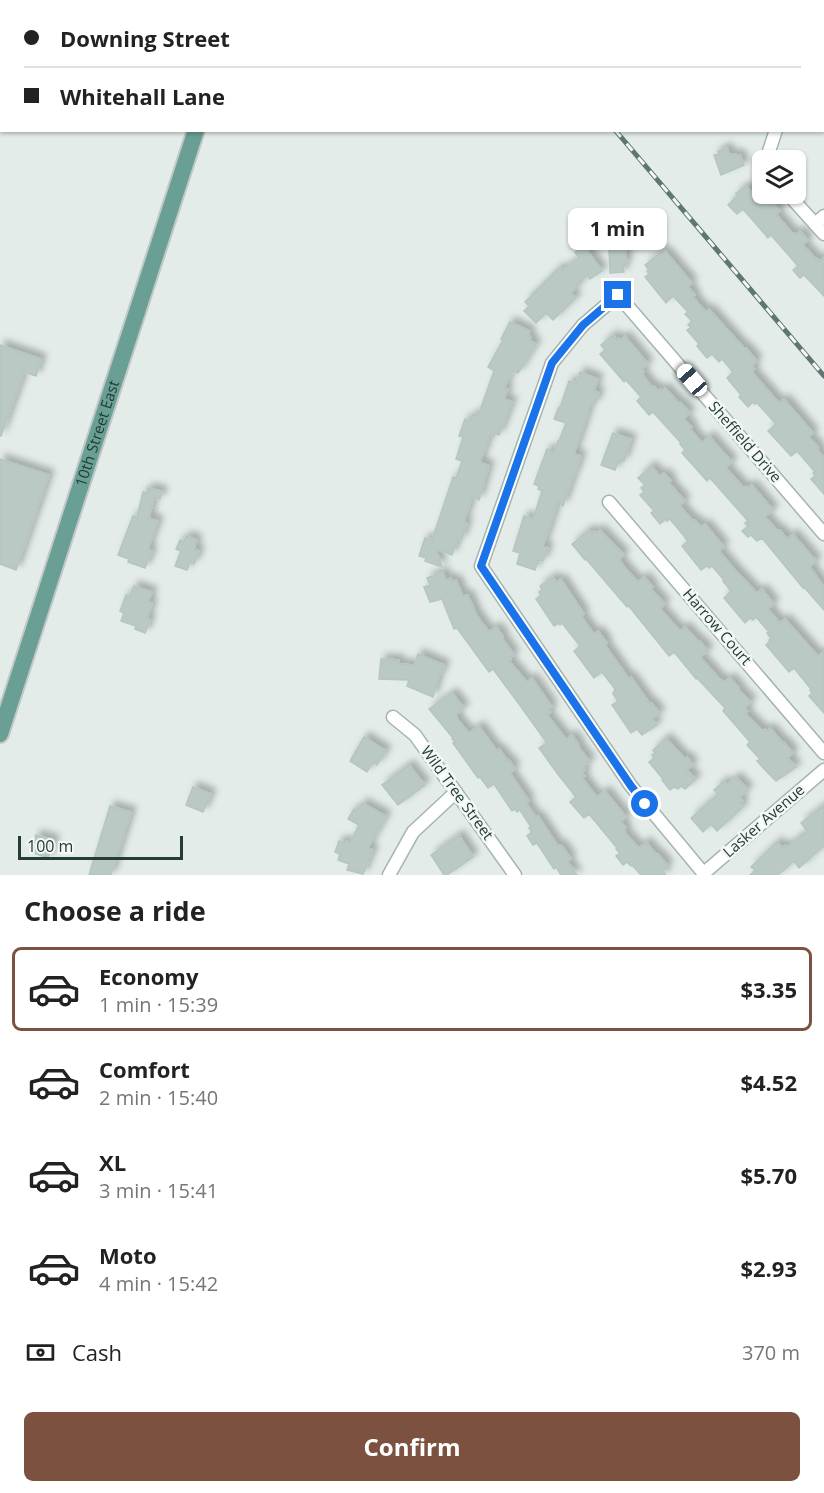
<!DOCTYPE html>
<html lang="en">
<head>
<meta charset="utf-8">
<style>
  body { margin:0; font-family:"Open Sans",sans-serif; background:#f6f6f6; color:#222; height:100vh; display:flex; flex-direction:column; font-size:22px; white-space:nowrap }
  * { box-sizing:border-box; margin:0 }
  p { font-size:20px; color:#767676 }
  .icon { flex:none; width:33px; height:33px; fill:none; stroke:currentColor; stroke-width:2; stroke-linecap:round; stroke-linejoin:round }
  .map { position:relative; height:875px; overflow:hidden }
  .panel { display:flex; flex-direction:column; background:#fff; flex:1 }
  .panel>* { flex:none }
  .banner { position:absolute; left:0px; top:0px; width:825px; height:132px; box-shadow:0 2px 4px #0004; display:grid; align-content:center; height:132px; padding:0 24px; background:#fff }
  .buttons { position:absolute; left:752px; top:150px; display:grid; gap:12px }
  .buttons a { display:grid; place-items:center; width:54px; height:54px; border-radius:9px; background:#fff; box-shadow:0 2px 4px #0004; font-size:30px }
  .scale { position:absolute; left:18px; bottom:15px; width:165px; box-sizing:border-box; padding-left:6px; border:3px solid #233c36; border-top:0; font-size:16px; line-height:21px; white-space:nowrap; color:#233c36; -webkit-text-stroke:4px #f3f8f6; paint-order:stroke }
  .end { position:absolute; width:27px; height:27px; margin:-14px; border:8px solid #1a73e8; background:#fff; box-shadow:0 0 0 3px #fff }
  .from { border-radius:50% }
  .bubble { position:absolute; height:42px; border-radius:9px; background:#fff; box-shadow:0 2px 4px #0004; font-size:20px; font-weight:700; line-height:42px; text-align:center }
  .car { position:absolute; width:18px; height:36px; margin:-18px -9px; border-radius:8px; box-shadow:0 0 4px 2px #0007; background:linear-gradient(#fff 24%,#345 0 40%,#fff 0 76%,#345 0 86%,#fff 0) }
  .banner b { display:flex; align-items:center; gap:21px; height:57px; font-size:22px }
  .banner b+b { border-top:2px solid #e0e0e0 }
  .banner i { width:15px; height:15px; background:#222 }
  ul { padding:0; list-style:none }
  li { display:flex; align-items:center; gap:18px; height:84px; margin:0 12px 9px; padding:0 12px; border:3px solid transparent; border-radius:9px }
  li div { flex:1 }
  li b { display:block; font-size:22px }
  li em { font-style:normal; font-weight:700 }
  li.on { border-color:#7c513f }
  li>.icon { width:54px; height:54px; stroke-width:1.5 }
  h2 { padding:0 24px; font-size:27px; line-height:72px }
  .pay { display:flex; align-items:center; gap:15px; height:66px; padding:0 24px; font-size:22px }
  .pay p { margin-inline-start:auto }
  .primary-button { display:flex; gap:12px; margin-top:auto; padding:12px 24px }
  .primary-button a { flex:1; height:69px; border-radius:9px; background:#7c513f; color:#fff; font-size:24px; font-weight:700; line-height:69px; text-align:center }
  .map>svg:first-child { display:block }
</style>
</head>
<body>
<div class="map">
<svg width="824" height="875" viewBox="0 0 824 875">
  <defs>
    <filter id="shadow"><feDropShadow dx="5" dy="-5" stdDeviation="3" flood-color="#0004"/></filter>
  </defs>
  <rect width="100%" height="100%" fill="#e3ece8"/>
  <g fill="#bbc9c4" stroke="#b5c5bf" stroke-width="1.5" filter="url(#shadow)">
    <path d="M727,148L729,154L740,155L744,165L721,175L714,155L719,154L718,151Z"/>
    <path d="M746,186L752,193L757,189L767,200L769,198L780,211L776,214L792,233L797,234L800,231L808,240L803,245L816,259L817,258L820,261L824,257V296L804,275L800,278L793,270L798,266L771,235L768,238L743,209L737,214L728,205L738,195L736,193Z"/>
    <path d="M584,246L602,271L590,279L587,275L571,293L576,298L553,320L546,313L536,323L524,311L529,306L525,302L559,268L562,270L579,258L575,252Z"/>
    <path d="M610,246H625L627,264H623L624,272L610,273L609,250H611Z"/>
    <path d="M664,250L692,283L688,287L695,295L693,297L706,312L709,309L745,349L746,348L757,361L752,366L755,369L752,372L779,403L784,399L813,433L809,437L819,448L817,449L824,458V494L811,479L815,476L813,473L815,472L797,451L791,456L768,431L776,424L757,403L755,404L753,402L748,407L739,397L741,395L727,378L733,372L722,359L719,362L712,354L707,358L697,346L699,344L687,330L691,327L688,325L692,321L685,314L688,312L673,296L666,303L645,277L649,274L647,271L649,270L645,265Z"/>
    <path d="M510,322L530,331L528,335L531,337L529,340L536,344L518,373L513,371L504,388L508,389L504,399L512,402L499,435L495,433L494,437L490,435L480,462L489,466L479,500L472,497L464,522L467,523L462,539L458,538L452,555L436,549L442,567L425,561L426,558L419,556L425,538L432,540L453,477L456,478L462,461L456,459L463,437L459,436L465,419L470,421L473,414L478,416L494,371L488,367L503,340L501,339Z"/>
    <path d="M613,335L617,340L619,338L621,340L625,336L648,364L642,369L644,372L642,374L652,387L654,386L658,391L660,389L661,391L665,388L679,403L680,402L690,413L684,419L692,427L690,429L702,443L709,436L732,462L726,468L744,488L746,486L748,488L752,485L773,510L765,517L778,531L780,530L787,539L793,534L816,561L810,567L824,587V610L804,587L803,588L762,538L757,541L751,535L748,537L742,531L748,526L745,523L748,521L710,478L707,481L682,453L685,450L680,444L681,443L653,412L649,415L637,401L641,397L626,380L624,382L600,354L605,350L601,345Z"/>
    <path d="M0,345L41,359L36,376L24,372L1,436H0Z"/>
    <path d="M580,372L598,379L594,391L599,393L595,404L591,403L574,454L581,456L575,474H574L563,506L558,501L543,546L548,548L543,561L538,560L535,570L517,564L520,553L513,551L524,516L533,519L542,491L538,489L539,486L534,484L547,449L554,452L558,441H559L566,423L554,419L558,409L561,405L569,381L576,383Z"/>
    <path d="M613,433L631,439L624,461L621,460L620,463L618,462L615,470L601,465Z"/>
    <path d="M0,459L49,475L16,570L0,564Z"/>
    <path d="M651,466L660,476L664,473L671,481L669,483L685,501L680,506L693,521L695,520L701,527L705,524L724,547L719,551L735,570L757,593L762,589L774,604L768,609L780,623L785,619L818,656L824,651V713L809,696L812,693L810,690L811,689L794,668L789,672L766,645L770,641L769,640L771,638L767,633L769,632L756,617L753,620L750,618L745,623L724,598L731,591L723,581L724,580L712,566L709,568L707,566L701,570L682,546L688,541L670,519L667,521L666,519L660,524L651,513L654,511L640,495L644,492L641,488L645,485L638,478Z"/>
    <path d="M148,488L162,491L160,499L154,498L149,518L158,521L148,549L152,551L145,568L128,562L129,559L118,555L133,516L137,517L143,492L147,493Z"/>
    <path d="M589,530L592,533L594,531L596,533L600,530L624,555L619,560L626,569L638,582L644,577L653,587L651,589L665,604L661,608L662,611L680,631L685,627L699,642L700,641L708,651L700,657L718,677L724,682L730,678L739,688L738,689L751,702L745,708L748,711L745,713L763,731L765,729L767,731L770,728L783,743L784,742L793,753L788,758L796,767L776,781L767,772L757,761L760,759L747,745L750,742L723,711L725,708L697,678L696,679L675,653H673L669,656L628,605L627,607L586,559L585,560L572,544Z"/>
    <path d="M186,536L197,540L194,549L199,551L194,564L190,562L187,570L175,566L181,551L176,549L180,540L184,542Z"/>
    <path d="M443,572L446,580L451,578L452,582L456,580L463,596L468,595L477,616L489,632L496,627L503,636L502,638L514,655L510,657L511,660L509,661L527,682L532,678L552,707L548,709L551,712L547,715L566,739L572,735L579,745L578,746L590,762L584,766L585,770L582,773L585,776L582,778L597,797L605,791L626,817L621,822L626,828L624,830L626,832L625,833L639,848L646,842L657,855L658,854L668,866L663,871L666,875H641L632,865L631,866L627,862L623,865L616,856L620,853L616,849L617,848L589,814L584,818L570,802L576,797L557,773L539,748L547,743L519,704L493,669L489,672L457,628L454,629L442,599L430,602L424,587L430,585L427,578Z"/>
    <path d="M553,577L556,582L561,579L584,614L581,616L594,634L598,631L607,643L605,645L629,679L631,677L650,704L652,703L660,714L652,719L657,725L642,735L637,729L631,733L612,705L618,701L613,694L615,689L602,672L594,678L574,651L580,646L562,623L560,625L559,623L554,626L536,599L541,595L539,592L542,590L540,586Z"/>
    <path d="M134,586L152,592L148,602L152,603L147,619L150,620L145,633L135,629L136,626L121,621L124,613L120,611L126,595L130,596Z"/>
    <path d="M418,654L444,665L442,673H440L433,697L407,686L409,680L379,679L381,659L399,660L398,664L414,665Z"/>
    <path d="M452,693L464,708L456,715L458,720L469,733L479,726L497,751L499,749L508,761L509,760L515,769L510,773L529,801L526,803L536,818L538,816L558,846L561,845L565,850L571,859L567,861L577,875H561L556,867L554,869L537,843L533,845L527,836L532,832L529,828L531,827L520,810L517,812L515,809L512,811L494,784L488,788L480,777L478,778L453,743L455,742L452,739L453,738L429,709Z"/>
    <path d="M364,737L386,751L377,765L373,762L367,772L350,761Z"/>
    <path d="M666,738L685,759L687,757L693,765L687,770L696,779L685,789L681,786L678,789L676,786L675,788L674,787L670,790L662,780L663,779L649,762L654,758L652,755L655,753L653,750Z"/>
    <path d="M409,765L425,785L398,805L382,785Z"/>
    <path d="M736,777L748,790L740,797L743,801L740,803L743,807L717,831L711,824L703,832L691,818L718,794L714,790L724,781L727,785Z"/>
    <path d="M193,787L211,794L203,812L186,805Z"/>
    <path d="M362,803L386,816L368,848L373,850L363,874L347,870L349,864L338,860L340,854L335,852L339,841L345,843L346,841L350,843L359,825L348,819L354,809L358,811Z"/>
    <path d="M824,805V846L799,868L794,861L778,875H750L755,870L751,867L777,842L781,846L783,847L785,845L787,847L807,831L801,823Z"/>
    <path d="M110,806L131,812L111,875H89Z"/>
    <path d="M36,835L54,840L48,858L31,852Z"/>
    <path d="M459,835L473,857L447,875H444L431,855Z"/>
  </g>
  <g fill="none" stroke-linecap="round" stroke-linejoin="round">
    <defs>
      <g id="minor">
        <path d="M766,160L776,130"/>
        <path d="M788,194L824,234"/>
        <path d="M815,224L824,216"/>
        <path d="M609,502L824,753"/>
        <path d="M393,717L415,735L515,875"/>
        <path d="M704,873L824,770"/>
        <path d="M389,875L413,832L456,792"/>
        <path d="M705,875L631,786L481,566L552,363L583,325L618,295L824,534"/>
      </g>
      <g id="major">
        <path d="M239,2V0"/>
        <path id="s1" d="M0,734L196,130"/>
      </g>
    </defs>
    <use href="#minor" stroke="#a6b4af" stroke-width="15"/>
    <use href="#major" stroke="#c1c8c7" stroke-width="20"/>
    <use href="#minor" stroke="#fff" stroke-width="12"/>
    <use href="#major" stroke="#699f94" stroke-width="16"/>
    <defs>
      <g id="rail">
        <path d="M503,0L504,2"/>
        <path d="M615,130L824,376"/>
      </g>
    </defs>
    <use href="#rail" stroke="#5e7772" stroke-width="5"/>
    <use href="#rail" stroke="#f3f8f6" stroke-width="3" stroke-dasharray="9" stroke-linecap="butt"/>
  </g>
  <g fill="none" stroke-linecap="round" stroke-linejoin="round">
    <path stroke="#1a73e8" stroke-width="8" d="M618,295L583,325L552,363L481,566L631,786L645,804"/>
  </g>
  <g text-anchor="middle" stroke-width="5" stroke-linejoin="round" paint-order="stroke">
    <g font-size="15" fill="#233c36" stroke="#f3f8f6">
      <text dy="5" stroke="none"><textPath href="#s1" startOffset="316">10th Street East</textPath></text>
      <text transform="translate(745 442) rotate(49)" y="5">Sheffield Drive</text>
      <text transform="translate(717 627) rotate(49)" y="5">Harrow Court</text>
      <text transform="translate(457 793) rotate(54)" y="5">Wild Tree Street</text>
      <text transform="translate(764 821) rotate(-41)" y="5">Lasker Avenue</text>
    </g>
  </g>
</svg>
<div class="buttons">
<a><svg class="icon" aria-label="layers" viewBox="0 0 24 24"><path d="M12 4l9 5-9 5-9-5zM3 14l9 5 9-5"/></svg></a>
</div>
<div class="scale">100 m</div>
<i class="end from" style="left:645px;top:804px"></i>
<i class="end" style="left:618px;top:295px"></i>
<div class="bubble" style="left:568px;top:208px;width:99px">1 min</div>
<i class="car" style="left:692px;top:380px;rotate:319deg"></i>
<div class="banner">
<b><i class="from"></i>Downing Street</b>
<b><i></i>Whitehall Lane</b>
</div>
</div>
<section class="panel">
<h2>Choose a ride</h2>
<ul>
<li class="on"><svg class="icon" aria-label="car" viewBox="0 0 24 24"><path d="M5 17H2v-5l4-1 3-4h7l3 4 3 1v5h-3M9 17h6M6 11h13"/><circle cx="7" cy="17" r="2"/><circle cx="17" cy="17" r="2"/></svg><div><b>Economy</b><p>1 min · 15:39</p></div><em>$3.35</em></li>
<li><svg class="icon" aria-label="car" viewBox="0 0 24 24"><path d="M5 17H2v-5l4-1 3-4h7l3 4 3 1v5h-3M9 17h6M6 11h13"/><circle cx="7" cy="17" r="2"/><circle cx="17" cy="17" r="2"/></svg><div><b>Comfort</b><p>2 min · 15:40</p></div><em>$4.52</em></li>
<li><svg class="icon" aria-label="car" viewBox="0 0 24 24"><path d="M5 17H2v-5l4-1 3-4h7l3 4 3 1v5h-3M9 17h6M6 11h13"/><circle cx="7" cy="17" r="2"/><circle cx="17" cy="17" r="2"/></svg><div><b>XL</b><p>3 min · 15:41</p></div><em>$5.70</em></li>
<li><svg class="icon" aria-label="car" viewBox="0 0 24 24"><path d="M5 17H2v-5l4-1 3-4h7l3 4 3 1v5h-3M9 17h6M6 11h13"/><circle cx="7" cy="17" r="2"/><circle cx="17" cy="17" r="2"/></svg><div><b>Moto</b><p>4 min · 15:42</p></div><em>$2.93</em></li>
</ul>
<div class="pay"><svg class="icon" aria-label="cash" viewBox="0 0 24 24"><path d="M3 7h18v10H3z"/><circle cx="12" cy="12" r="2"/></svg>Cash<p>370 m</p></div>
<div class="primary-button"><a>Confirm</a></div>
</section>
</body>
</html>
